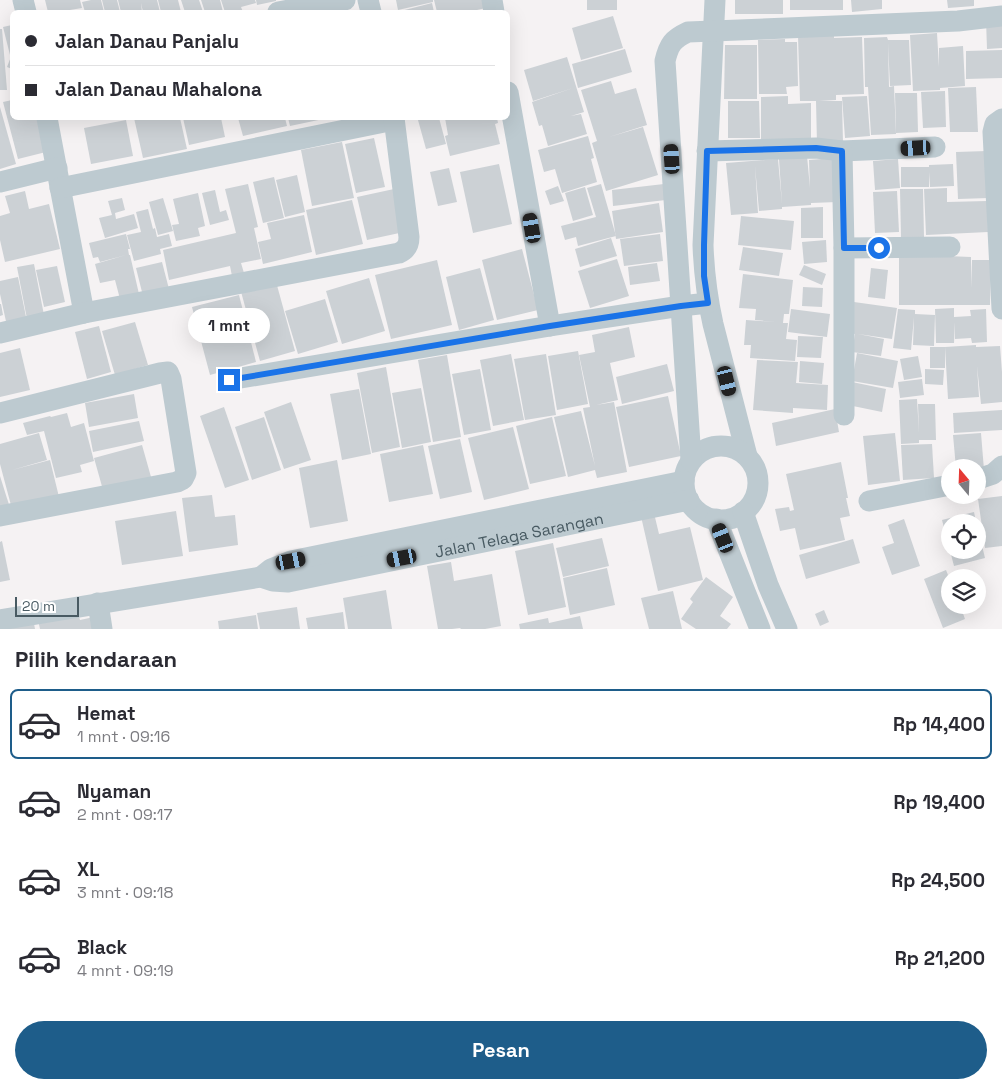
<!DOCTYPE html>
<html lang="id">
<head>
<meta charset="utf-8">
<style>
  body { margin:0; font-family:"Space Grotesk",sans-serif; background:#f7f7f7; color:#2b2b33; height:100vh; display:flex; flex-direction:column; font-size:19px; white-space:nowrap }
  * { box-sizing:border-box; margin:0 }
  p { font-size:16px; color:#7c7c81 }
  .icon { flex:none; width:28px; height:28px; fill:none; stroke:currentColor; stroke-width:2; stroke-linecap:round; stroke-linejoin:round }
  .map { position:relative; height:629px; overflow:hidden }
  .sheet { display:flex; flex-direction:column; background:#fff; flex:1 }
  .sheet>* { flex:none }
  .top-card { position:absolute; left:10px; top:10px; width:500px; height:110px; border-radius:8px; box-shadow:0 5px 20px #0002; display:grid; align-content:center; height:110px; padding:0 15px; background:#fff }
  .needle { width:32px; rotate:341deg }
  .tools { position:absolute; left:941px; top:459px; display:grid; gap:10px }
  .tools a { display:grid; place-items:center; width:45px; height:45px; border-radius:50%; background:#fff; box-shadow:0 5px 20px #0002; font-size:25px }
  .scale { position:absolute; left:15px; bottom:12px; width:64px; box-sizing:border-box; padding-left:5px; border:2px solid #485a62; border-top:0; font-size:14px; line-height:18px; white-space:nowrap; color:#485a62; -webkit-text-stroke:4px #fff; paint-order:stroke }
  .end { position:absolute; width:22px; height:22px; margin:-11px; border:6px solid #1a73e8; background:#fff; box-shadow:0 0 0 2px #fff }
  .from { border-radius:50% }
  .bubble { position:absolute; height:35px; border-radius:18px; background:#fff; box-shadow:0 5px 20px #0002; font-size:16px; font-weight:700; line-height:35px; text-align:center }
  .car { position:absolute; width:15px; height:30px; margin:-15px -8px; border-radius:6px; box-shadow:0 0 4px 1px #0007; background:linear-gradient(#222 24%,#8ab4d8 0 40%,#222 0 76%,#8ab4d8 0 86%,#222 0) }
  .top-card b { display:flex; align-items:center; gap:18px; height:48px; font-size:19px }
  .top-card b+b { border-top:1px solid #e1e1e2 }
  .top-card i { width:12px; height:12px; background:#2b2b33 }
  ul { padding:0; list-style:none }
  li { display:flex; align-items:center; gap:15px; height:70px; margin:0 10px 8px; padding:0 5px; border:2px solid transparent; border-radius:8px }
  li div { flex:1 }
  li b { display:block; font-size:19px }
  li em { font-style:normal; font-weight:700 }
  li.selected { border-color:#1e5d8a }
  li>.icon { width:45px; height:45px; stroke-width:1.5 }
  h2 { padding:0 15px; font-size:22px; line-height:60px }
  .action { display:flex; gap:10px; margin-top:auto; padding:10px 15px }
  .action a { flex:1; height:58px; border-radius:30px; background:#1e5d8a; color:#fff; font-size:20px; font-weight:700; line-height:58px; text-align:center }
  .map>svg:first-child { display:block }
</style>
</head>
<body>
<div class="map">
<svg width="1002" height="629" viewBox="0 0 1002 629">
  <rect width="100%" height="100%" fill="#f5f2f3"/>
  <g fill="#ccd1d5">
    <path d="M45,0H80L82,8L58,12H48Z"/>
    <path d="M91,0H101L104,12H85L82,2Z"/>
    <path d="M102,0H117L120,12H105Z"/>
    <path d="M118,0H157L160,12H143L141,3L142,12H121Z"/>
    <path d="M158,0H178L181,12H161Z"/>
    <path d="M181,0H199L203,12H185Z"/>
    <path d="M201,0H220L223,12H205Z"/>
    <path d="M221,0H255L256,3L241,7L243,12H225Z"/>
    <path d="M256,0H276V1L257,5Z"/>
    <path d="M396,0H433V2L398,10Z"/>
    <path d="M434,0H484L486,8L468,12H437Z"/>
    <rect x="587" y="0" width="30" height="10"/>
    <rect x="735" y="0" width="48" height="14"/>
    <rect x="790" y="0" width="53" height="10"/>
    <path d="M851,0H882V9L852,12Z"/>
    <path d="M947,0H974V6L948,8Z"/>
    <path d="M432,3L434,12H397Z"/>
    <path d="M613,16L623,48L581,60L572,28Z"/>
    <path d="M986,20H1002V48L987,49Z"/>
    <path d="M12,25V69L7,67L12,54L10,55L3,27Z"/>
    <path d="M0,29H2L7,90H0Z"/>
    <path d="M937,33L939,67V48L963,46L965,86L940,88V90L913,91L910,35Z"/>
    <path d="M834,34V38L862,37L864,94L836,95V100L819,101H842L843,143L817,144L816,101H800L798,36Z"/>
    <path d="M887,37L888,40H909L911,85L890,86L888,43L889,87L894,86L896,134L871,135L868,87H865L864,38Z"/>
    <path d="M785,39V42H797L798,86L786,87L787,94H759L758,40Z"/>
    <path d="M725,45H757V99H724Z"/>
    <path d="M625,49L632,72L578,88L572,64Z"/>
    <path d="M1002,50V78L966,79V51Z"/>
    <path d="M567,57L584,112L571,116L581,114L587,134L548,146L542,125L539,126L532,102L573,88L533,101L524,70Z"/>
    <path d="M611,81L615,94L636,88L647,125L609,137L643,127L658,175L606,191L592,143L597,141L581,90Z"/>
    <path d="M976,87L978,132H950L948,88Z"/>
    <path d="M945,91L946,127L923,128L921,92Z"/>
    <path d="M895,93H917L918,132L896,133Z"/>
    <path d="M788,96V104L811,103V143L761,141V97Z"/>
    <path d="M867,96L870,136L845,138L842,97Z"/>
    <path d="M12,100V118H42L50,151L18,159L3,102Z"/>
    <path d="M728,101H759L760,138H728Z"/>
    <path d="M0,107L16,164L0,169Z"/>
    <path d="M134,118H180L187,149L143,158Z"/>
    <path d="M183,118H221L225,137L189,145Z"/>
    <path d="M238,118H285L287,126L243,136Z"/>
    <path d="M288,118H328L290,126Z"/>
    <path d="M426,118H439L446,144L426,149L418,120Z"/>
    <path d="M445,118H497L498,123L495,124L500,144L450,156L445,136L448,135Z"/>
    <path d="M126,120L133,156L91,164L84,128Z"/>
    <path d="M588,136L594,158L591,159L597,182L562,193L555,169L544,172L538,150Z"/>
    <path d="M374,138L385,187L356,193L345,144Z"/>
    <path d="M342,142L354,198L312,206L301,150Z"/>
    <path d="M987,151L989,198L958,199L956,152Z"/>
    <path d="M807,156L810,188L809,160L834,158L837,202L811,203V205L782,207V209L759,211L755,166L758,213L731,215L726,163L778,159L782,204L779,159Z"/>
    <path d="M898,159L900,188L875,190L873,161Z"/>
    <path d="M499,164L512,224L473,233L460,172Z"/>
    <path d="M953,164L954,186L930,187L929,172V187H901V167H929V165Z"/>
    <path d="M449,168L457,202L438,206L430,172Z"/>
    <path d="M297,175L305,212L285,217L276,180Z"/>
    <path d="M274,177L284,218L263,223L253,182Z"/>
    <path d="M248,184L258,227L254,228L261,259L241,263L244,273L232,276L230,266L169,280L163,250L236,233L225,189Z"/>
    <path d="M601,184L616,236L578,246L576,237L565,240L561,226L596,217L587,188Z"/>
    <path d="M664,184L666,200L613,206L612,190Z"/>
    <path d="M558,186L564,201L550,205L545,191Z"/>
    <path d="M585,187L593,215L573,221L565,193Z"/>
    <path d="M947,188V202L987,201L988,232L926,235L924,189Z"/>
    <path d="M394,189L404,232L367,240L357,197Z"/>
    <path d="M900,189H923L924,237L901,238Z"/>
    <path d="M215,190L220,212L226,210L229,220L210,225L202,193Z"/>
    <path d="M25,191L29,209L49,204L60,249L5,262L0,240V216L10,213L5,196Z"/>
    <path d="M897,191L899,232L875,233L873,192Z"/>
    <path d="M198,193L205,226L198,228L200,236L176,241L172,225L179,224L173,199Z"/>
    <path d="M122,198L125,210L115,213L116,219L134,214L138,228L105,238L99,218L112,215L108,201Z"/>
    <path d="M163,198L173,231L158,235L149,202Z"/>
    <path d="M352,200L363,244L316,255L306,210Z"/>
    <path d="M659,203L663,232L616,239L612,211Z"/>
    <path d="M823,207V238H801V208Z"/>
    <path d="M148,209L153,229L155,228L157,237L169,234L172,246L160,249L161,254L134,261L127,235L141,232L136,212Z"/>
    <path d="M304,215L312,252L263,264L258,242L271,239L267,223Z"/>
    <path d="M741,216L794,221L791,250L738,245Z"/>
    <path d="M126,234L130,249H128L129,255H130L139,294L120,299L115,280L100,283L95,264L126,255L100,262L98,257L93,258L89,243Z"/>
    <path d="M660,234L663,261L624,266L620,239Z"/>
    <path d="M611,238L617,256L580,267L575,249Z"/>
    <path d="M826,240L827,262L804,264L802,242Z"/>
    <path d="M743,247L783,253L779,276L739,270Z"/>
    <path d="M522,249L538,310L497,320L482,260Z"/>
    <path d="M899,254L971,257V288L972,260H991L990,305H899Z"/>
    <path d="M617,259L629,296L590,308L578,271Z"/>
    <path d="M437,260L452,325L391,339L375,275Z"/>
    <path d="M162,262L169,289L143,296L136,268Z"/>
    <path d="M657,263L660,281L630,285L628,267Z"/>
    <path d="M34,264L44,315L27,319L17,267Z"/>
    <path d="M804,265L826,274L822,285L799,275Z"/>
    <path d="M57,266L65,302L44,307L36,270Z"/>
    <path d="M480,268L494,320L459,330L446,277Z"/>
    <path d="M871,268L888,270L885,299L868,297Z"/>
    <path d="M743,274L793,280L789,314H784L783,323H788L786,339L797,340L795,361L750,358L751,345H744L746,320L776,322L755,320L756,309L739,308Z"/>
    <path d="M18,277L27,322L7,326L0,294V281Z"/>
    <path d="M275,278L295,351L260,361L240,288Z"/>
    <path d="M369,278L385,331L342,344L326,291Z"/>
    <path d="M803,287L823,288L822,307L802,306Z"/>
    <path d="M239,295L256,362L210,375L192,307Z"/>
    <path d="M325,299L338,342L298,354L285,311Z"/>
    <path d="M854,302L897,308L892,339L858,334L884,339L881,356L852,352L855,334L849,333Z"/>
    <path d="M0,304H1L3,315L0,316Z"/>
    <path d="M954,308V317L971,316L970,310L986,309L987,342L972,343L971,338L955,339V322L954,343H936L935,309Z"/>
    <path d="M791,309L830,314L827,337L788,332Z"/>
    <path d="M898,309L915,310V314L935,315L934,346L913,345L914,317L911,350L893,348Z"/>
    <path d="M135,322L148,365L115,375L102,331Z"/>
    <path d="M99,326L111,372L87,379L75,332Z"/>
    <path d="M629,327L635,357L610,363L618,400L596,405L614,402L627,472L597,478L595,470L568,477L554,417L581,411L595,466L583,408L590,407L579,355L595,352L592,335Z"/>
    <path d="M798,336L823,337L821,358L797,357Z"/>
    <path d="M976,345V347L1000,346L1002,372V402L981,404L977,366L979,397L948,399L945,347Z"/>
    <rect x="930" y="347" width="15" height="21"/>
    <path d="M20,348L30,390L0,397V353Z"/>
    <path d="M578,351L588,404L557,410L548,356Z"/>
    <path d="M857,353L898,361L893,388L852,381Z"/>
    <path d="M511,354L524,420L493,426L480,360Z"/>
    <path d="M546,354L556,415L525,420L514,359Z"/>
    <path d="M447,355L461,437L433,442L418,360Z"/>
    <path d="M918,356L922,377L904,380L900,359Z"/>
    <path d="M757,360L798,362L796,383L828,385L827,410L793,408V413L753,410Z"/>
    <path d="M800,361L824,363L822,384L799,382Z"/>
    <path d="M667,364L674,391L622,404L616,377Z"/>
    <path d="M386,367L400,447L372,453L357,373Z"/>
    <path d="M480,369L491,430L464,435L452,374Z"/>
    <path d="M925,369L944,370L943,385L925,384Z"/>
    <path d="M922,379L924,395L900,398L898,382Z"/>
    <path d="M852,382L886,389L882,412L848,405Z"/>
    <path d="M421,388L431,442L402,448L392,393Z"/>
    <path d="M359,389L371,454L342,460L330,394Z"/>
    <path d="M134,394L138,418L89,427L85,403Z"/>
    <path d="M668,396L681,456L629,467L616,407Z"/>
    <path d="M917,399L919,433L918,404H935L936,440H919V443L901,444L899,400Z"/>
    <path d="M291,402L311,460L284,469L264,412Z"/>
    <path d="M224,407L249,480L225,488L200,416Z"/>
    <path d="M835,409L839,432L776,446L772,423Z"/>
    <path d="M1002,410V430L954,433L953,413Z"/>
    <path d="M67,413L71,427L84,423L94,461L80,465L82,472L56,478L44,431L27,435L23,423L50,416L51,417Z"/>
    <path d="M264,417L281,470L252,480L235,427Z"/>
    <path d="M552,417L566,476L530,484L516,426Z"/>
    <path d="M139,421L144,441L93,452L89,431Z"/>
    <path d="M513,427L529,489L484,500L468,438Z"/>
    <path d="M39,433L47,460L12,470L50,460L59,497L12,509L0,464V444Z"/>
    <path d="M895,433L900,481L868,485L863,436Z"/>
    <path d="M981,433L984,470L978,471V468H956L953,435Z"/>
    <path d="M460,439L472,492L440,499L428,446Z"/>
    <path d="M932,444L934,478L903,480L901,445Z"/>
    <path d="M142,445L151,477L103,490L94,458Z"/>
    <path d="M423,445L433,494L389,502L380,454Z"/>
    <path d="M337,460L348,521L310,528L299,468Z"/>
    <path d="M841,462L848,498H846L850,516L840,518L845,540L800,550L795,528L780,531L775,509L789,507L790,511L794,510L786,474Z"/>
    <path d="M0,476L11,511L0,513Z"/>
    <path d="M212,495L215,517L235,515L238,545L189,552L182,498Z"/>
    <path d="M1002,496V546L985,548L978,499Z"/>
    <path d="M653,509L659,534L690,527L703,580L658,591L640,512Z"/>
    <path d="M176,511L183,556L122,565L115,521Z"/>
    <path d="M974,512L976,522H950L949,550H978V529L985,558L954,566L942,520Z"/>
    <path d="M904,519L920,566L892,575L882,547L894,543L888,525Z"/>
    <path d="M602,538L609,566L563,577L556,548Z"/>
    <path d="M853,539L860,563L806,579L799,555Z"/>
    <path d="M2,541L10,580L0,582V542Z"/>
    <path d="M553,543L566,607L528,615L515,551Z"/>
    <path d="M451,562L454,581L492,574L501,626L485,629H461L460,628L452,629H438L427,566Z"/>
    <path d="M607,568L615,605L570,615L563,578Z"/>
    <path d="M946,570L950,580V605H960L965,619L943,628L924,579Z"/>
    <path d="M706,577L733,597L720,616L731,624L727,629H696L681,619L693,602L690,599Z"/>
    <path d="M386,590L392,629H348L343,598Z"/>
    <path d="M673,591L682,629H649L641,598Z"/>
    <path d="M297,607L300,629H260L257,613Z"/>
    <path d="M77,610L80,620L94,617L97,629H40L38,620Z"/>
    <path d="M824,610L829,622L820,626L815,614Z"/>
    <path d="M343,612L345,629H308L306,618Z"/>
    <path d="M256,615L258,629H219L218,621Z"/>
    <path d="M580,616L583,629H520L519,624L548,618L549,623Z"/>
    <path d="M33,618L35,629H0Z"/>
  </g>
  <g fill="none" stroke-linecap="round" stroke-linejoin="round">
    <g stroke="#bdcad0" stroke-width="21">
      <path d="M23,0L26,12"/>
      <path d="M368,0L371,12"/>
      <path d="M492,0L494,12"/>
      <path d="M715,0L703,245C704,273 707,297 713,324L747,456"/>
      <path d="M278,12L345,0"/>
      <path d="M508,92L550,326"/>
      <path d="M47,118L84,313"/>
      <path d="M1002,119L995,124L993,132L1002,309"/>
      <path d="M707,151L816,148L842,151L935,147"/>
      <path d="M842,151L844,248V415"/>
      <path d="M0,182L57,168"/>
      <path d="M60,188L394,120"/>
      <path d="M844,248L950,247"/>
      <path d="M0,333L84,313L399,253C406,250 409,245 409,237L394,118"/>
      <path d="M229,380L550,326L681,306L708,303"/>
      <path d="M0,413L160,373L168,372L171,379L186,473L183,479L177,482L0,516"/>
      <circle cx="721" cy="483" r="37"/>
      <path d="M691,460L665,61C669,44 673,39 688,32L958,21L1002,16"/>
      <path d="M978,479L993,474L1002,466"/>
      <path d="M869,501L950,485"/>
      <path d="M743,512L768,585L787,629"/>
      <path d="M716,519L760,629"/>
      <path d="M261,577L271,569L291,561L684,481"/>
      <path d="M98,603L102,629"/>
      <path id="s1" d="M0,620L261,577L273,581L288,582L689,500"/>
    </g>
  </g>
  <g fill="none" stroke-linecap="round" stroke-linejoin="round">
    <path stroke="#1a73e8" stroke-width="6" d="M229,380L550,326L681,306L708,303L704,276V245L707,151L816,148L842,151L844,248H879"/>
  </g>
  <g text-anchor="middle" stroke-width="4" stroke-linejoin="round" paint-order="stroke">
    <g font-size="16" fill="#485a62" stroke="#fff">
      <text dy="6" stroke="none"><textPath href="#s1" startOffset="528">Jalan Telaga Sarangan</textPath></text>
    </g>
  </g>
</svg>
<div class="tools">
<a><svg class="needle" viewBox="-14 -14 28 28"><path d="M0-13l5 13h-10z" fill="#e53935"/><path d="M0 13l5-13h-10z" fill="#7c7c81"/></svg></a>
<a><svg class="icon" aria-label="locate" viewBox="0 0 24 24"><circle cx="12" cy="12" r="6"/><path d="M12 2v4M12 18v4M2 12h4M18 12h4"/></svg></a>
<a><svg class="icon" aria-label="layers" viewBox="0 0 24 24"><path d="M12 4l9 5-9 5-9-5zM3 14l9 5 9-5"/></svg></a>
</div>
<div class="scale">20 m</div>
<i class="end from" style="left:879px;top:248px"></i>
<i class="end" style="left:229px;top:380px"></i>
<div class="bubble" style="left:188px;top:308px;width:82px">1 mnt</div>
<i class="car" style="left:916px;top:148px;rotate:267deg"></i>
<i class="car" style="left:672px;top:159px;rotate:356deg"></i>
<i class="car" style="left:532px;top:228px;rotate:350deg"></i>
<i class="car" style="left:727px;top:381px;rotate:166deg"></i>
<i class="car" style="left:723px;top:538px;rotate:338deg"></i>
<i class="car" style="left:402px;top:558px;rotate:259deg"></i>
<i class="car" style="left:291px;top:561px;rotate:79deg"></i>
<div class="top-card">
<b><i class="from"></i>Jalan Danau Panjalu</b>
<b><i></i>Jalan Danau Mahalona</b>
</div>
</div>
<section class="sheet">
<h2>Pilih kendaraan</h2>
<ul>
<li class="selected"><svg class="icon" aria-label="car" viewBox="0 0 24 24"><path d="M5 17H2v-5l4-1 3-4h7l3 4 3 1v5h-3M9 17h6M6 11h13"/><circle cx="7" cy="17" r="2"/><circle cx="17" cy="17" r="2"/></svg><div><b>Hemat</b><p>1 mnt · 09:16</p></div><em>Rp 14,400</em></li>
<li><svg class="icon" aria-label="car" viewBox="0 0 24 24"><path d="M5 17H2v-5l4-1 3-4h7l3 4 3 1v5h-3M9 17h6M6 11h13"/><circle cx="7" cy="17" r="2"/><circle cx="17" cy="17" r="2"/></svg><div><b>Nyaman</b><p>2 mnt · 09:17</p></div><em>Rp 19,400</em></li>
<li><svg class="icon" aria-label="car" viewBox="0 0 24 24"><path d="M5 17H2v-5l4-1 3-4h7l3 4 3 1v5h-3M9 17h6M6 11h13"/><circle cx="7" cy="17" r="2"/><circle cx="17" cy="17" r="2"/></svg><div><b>XL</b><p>3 mnt · 09:18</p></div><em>Rp 24,500</em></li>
<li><svg class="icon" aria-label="car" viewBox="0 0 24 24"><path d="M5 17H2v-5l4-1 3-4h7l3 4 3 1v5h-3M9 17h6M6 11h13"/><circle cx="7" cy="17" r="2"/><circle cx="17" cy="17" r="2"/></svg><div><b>Black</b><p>4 mnt · 09:19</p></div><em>Rp 21,200</em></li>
</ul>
<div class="action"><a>Pesan</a></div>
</section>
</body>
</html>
